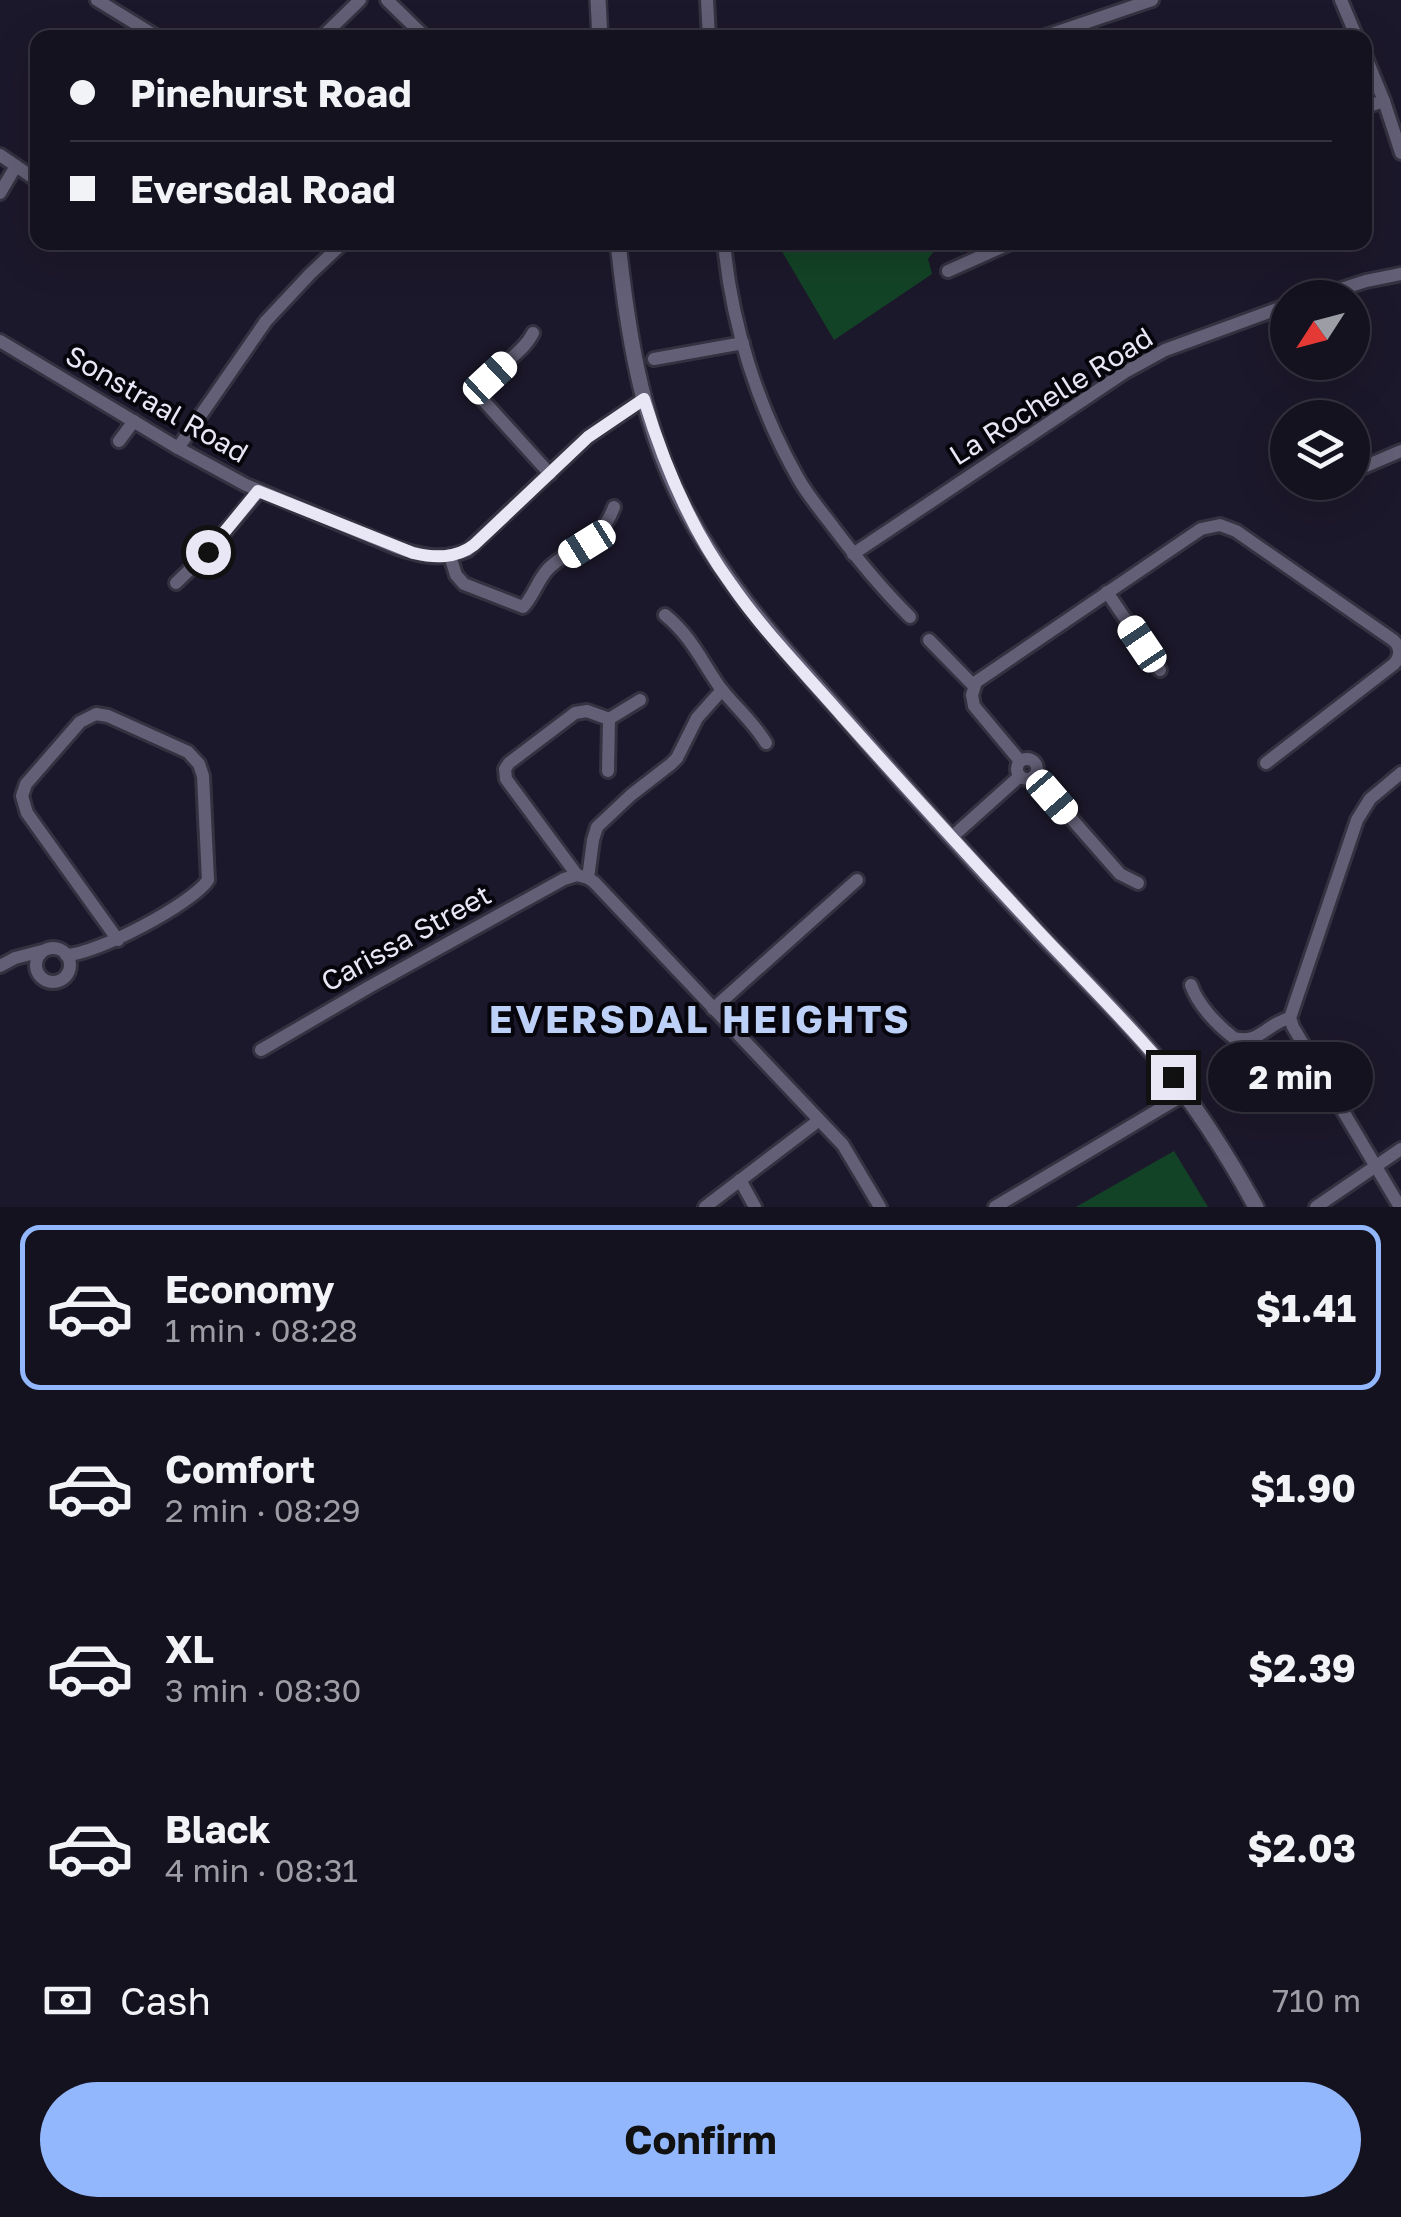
<!DOCTYPE html>
<html lang="en">
<head>
<meta charset="utf-8">
<style>
  body { margin:0; font-family:"Golos Text",sans-serif; background:#1e1b29; color:#f1f3f6; height:100vh; display:flex; flex-direction:column; font-size:38px; white-space:nowrap }
  * { box-sizing:border-box; margin:0 }
  p { font-size:32px; color:#9d9ea5 }
  .icon { flex:none; width:55px; height:55px; fill:none; stroke:currentColor; stroke-width:2; stroke-linecap:round; stroke-linejoin:round }
  .map { position:relative; height:1207px; overflow:hidden }
  .sheet { display:flex; flex-direction:column; background:#151220; flex:1 }
  .sheet>* { flex:none }
  .top-card { position:absolute; left:30px; top:30px; width:1342px; height:220px; border-radius:20px; box-shadow:0 10px 40px #0002,0 0 0 2px #34323e; display:grid; align-content:center; height:220px; padding:0 40px; background:#151220 }
  .needle { width:65px; rotate:234deg }
  .buttons { position:absolute; left:1270px; top:280px; display:grid; gap:20px }
  .buttons a { display:grid; place-items:center; width:100px; height:100px; border-radius:50%; background:#151220; box-shadow:0 10px 40px #0002,0 0 0 2px #34323e; font-size:50px }
  .end { position:absolute; width:45px; height:45px; margin:-22px; border:12px solid #e9e7f5; background:#111; box-shadow:0 0 0 5px #111 }
  .from { border-radius:50% }
  .bubble { position:absolute; height:70px; border-radius:35px; background:#151220; box-shadow:0 10px 40px #0002,0 0 0 2px #34323e; font-size:32px; font-weight:700; line-height:70px; text-align:center }
  .car { position:absolute; width:30px; height:60px; margin:-30px -15px; border-radius:12px; box-shadow:0 0 8px 2px #0007; background:linear-gradient(#fff 24%,#345 0 40%,#fff 0 76%,#345 0 86%,#fff 0) }
  .top-card b { display:flex; align-items:center; gap:35px; height:95px; font-size:38px }
  .top-card b+b { border-top:2px solid #34323e }
  .top-card i { width:25px; height:25px; background:#f1f3f6 }
  ul { padding:18px 0 0; list-style:none }
  li { display:flex; align-items:center; gap:30px; height:165px; margin:0 20px 15px; padding:0 20px; border:5px solid transparent; border-radius:20px }
  li div { flex:1 }
  li b { display:block; font-size:38px }
  li em { font-style:normal; font-weight:700 }
  li.active { border-color:#93b7fd }
  li>.icon { width:90px; height:90px; stroke-width:1.5 }
  .pay { display:flex; align-items:center; gap:25px; height:110px; padding:0 40px; font-size:38px }
  .pay p { margin-inline-start:auto }
  .action { display:flex; gap:20px; margin-top:auto; padding:20px 40px }
  .action a { flex:1; height:115px; border-radius:60px; background:#93b7fd; color:#111; font-size:40px; font-weight:700; line-height:115px; text-align:center }
  .map>svg:first-child { display:block }
</style>
</head>
<body>
<div class="map">
<svg width="1401" height="1207" viewBox="0 0 1401 1207">
  <rect width="100%" height="100%" fill="#1c182b"/>
  <g fill="#134326">
    <path d="M947,242L963,253L944,249L934,251L928,259L932,274L834,340L777,243L733,245V243Z"/>
    <path d="M1174,1151L1208,1207H1076Z"/>
  </g>
  <g fill="none" stroke-linecap="round" stroke-linejoin="round">
    <defs>
      <g id="minor">
        <path d="M97,0L159,38"/>
        <path d="M387,0L426,38"/>
        <path d="M707,0L709,38"/>
        <path d="M1341,0L1357,38"/>
        <path d="M321,38L360,0"/>
        <path d="M1040,38L1152,0"/>
        <path d="M1365,55L1384,101L1401,153"/>
        <path d="M1365,107L1384,101"/>
        <path d="M0,155L38,181"/>
        <path d="M0,193L16,166"/>
        <path d="M724,242C731,323 758,408 798,478C808,496 822,512 834,528C858,560 882,589 910,617"/>
        <path d="M948,271L1013,242"/>
        <path d="M1313,298L1366,281L1401,274"/>
        <path d="M533,333C521,358 484,370 483,400L550,474"/>
        <path d="M0,341L178,448L246,485L395,547C420,556 442,561 468,550L588,437L644,399"/>
        <path d="M654,359L743,343"/>
        <path d="M119,441L134,421"/>
        <path d="M178,448L266,321L310,274L344,242"/>
        <path d="M1352,472L1401,451"/>
        <path d="M1316,490L1332,482"/>
        <path d="M853,554L1125,372L1165,350L1288,305"/>
        <path d="M450,556L456,575L464,584L523,607C534,596 538,578 550,567C577,543 599,546 614,507"/>
        <path d="M176,583L208,552L259,491"/>
        <path d="M1107,592L1160,670"/>
        <path d="M665,615C691,636 701,660 719,686C734,706 753,721 766,743"/>
        <path d="M929,640L974,686"/>
        <path d="M609,719L640,700"/>
        <circle cx="1027" cy="769" r="10"/>
        <path d="M1020,761L974,706L972,695L976,682L1201,529L1220,525L1236,531L1393,640C1401,647 1401,656 1394,664L1266,763"/>
        <path d="M1034,776L1120,874L1138,883"/>
        <path d="M952,837L1020,776"/>
        <path d="M577,875L588,878L594,882L843,1145L880,1207"/>
        <path d="M577,875L506,779L505,769L509,763L575,713L587,711L609,719L608,771"/>
        <path d="M588,878L593,840L597,827L631,795L671,764L677,758L697,718L722,690"/>
        <circle cx="53" cy="965" r="17"/>
        <path d="M66,955C95,955 192,904 208,880L203,776L199,764L188,752L108,716L96,714L80,722L26,784L22,796L27,813L118,940"/>
        <path d="M0,966L15,958L42,951"/>
        <path d="M1191,985C1198,1005 1217,1025 1234,1038C1260,1045 1267,1023 1290,1018"/>
        <path d="M713,1009L857,880"/>
        <path d="M261,1050L369,987L564,879L577,875"/>
        <path d="M740,1180L755,1207"/>
        <path d="M705,1207L818,1121"/>
        <path d="M995,1207L1185,1094"/>
        <path d="M1316,1207L1401,1149"/>
        <path d="M1400,1207L1293,1027L1290,1018L1357,820L1370,799L1401,773"/>
      </g>
      <g id="tertiary">
        <path d="M598,0L600,38"/>
        <path d="M618,242C627,328 640,413 677,492C716,575 777,642 838,710C904,786 972,861 1041,935C1081,977 1123,1017 1160,1062C1197,1107 1228,1156 1256,1207"/>
      </g>
    </defs>
    <use href="#minor" stroke="#343140" stroke-width="18"/>
    <use href="#tertiary" stroke="#343140" stroke-width="20"/>
    <use href="#minor" stroke="#635f76" stroke-width="12"/>
    <use href="#tertiary" stroke="#635f76" stroke-width="15"/>
  </g>
  <g fill="none" stroke-linecap="round" stroke-linejoin="round">
    <path stroke="#e9e7f5" stroke-width="12" d="M208,552L258,491L413,553C435,558 455,559 474,545L588,437L644,399C664,465 690,528 731,584C764,632 806,674 844,718C908,790 973,861 1039,932C1084,980 1131,1026 1173,1077"/>
  </g>
  <g text-anchor="middle" stroke-width="8" stroke-linejoin="round" paint-order="stroke">
    <g font-size="28" fill="#e9e7f5" stroke="#06050c">
      <text transform="translate(1051 396) rotate(-32)" y="10">La Rochelle Road</text>
      <text transform="translate(157 404) rotate(30)" y="10">Sonstraal Road</text>
      <text transform="translate(406 938) rotate(-29)" y="10">Carissa Street</text>
    </g>
    <g font-size="38" font-weight="bold" letter-spacing="2.5" fill="#bcd0f8" stroke="#06050c">
      <text x="700" y="1033">EVERSDAL HEIGHTS</text>
    </g>
  </g>
</svg>
<div class="buttons">
<a><svg class="needle" viewBox="-14 -14 28 28"><path d="M0-13l5 13h-10z" fill="#e53935"/><path d="M0 13l5-13h-10z" fill="#9d9ea5"/></svg></a>
<a><svg class="icon" aria-label="layers" viewBox="0 0 24 24"><path d="M12 4l9 5-9 5-9-5zM3 14l9 5 9-5"/></svg></a>
</div>
<i class="end from" style="left:208px;top:552px"></i>
<i class="end" style="left:1173px;top:1077px"></i>
<div class="bubble" style="left:1208px;top:1042px;width:165px">2 min</div>
<i class="car" style="left:490px;top:378px;rotate:47deg"></i>
<i class="car" style="left:587px;top:544px;rotate:238deg"></i>
<i class="car" style="left:1142px;top:644px;rotate:326deg"></i>
<i class="car" style="left:1052px;top:797px;rotate:139deg"></i>
<div class="top-card">
<b><i class="from"></i>Pinehurst Road</b>
<b><i></i>Eversdal Road</b>
</div>
</div>
<section class="sheet">
<ul>
<li class="active"><svg class="icon" aria-label="car" viewBox="0 0 24 24"><path d="M5 17H2v-5l4-1 3-4h7l3 4 3 1v5h-3M9 17h6M6 11h13"/><circle cx="7" cy="17" r="2"/><circle cx="17" cy="17" r="2"/></svg><div><b>Economy</b><p>1 min · 08:28</p></div><em>$1.41</em></li>
<li><svg class="icon" aria-label="car" viewBox="0 0 24 24"><path d="M5 17H2v-5l4-1 3-4h7l3 4 3 1v5h-3M9 17h6M6 11h13"/><circle cx="7" cy="17" r="2"/><circle cx="17" cy="17" r="2"/></svg><div><b>Comfort</b><p>2 min · 08:29</p></div><em>$1.90</em></li>
<li><svg class="icon" aria-label="car" viewBox="0 0 24 24"><path d="M5 17H2v-5l4-1 3-4h7l3 4 3 1v5h-3M9 17h6M6 11h13"/><circle cx="7" cy="17" r="2"/><circle cx="17" cy="17" r="2"/></svg><div><b>XL</b><p>3 min · 08:30</p></div><em>$2.39</em></li>
<li><svg class="icon" aria-label="car" viewBox="0 0 24 24"><path d="M5 17H2v-5l4-1 3-4h7l3 4 3 1v5h-3M9 17h6M6 11h13"/><circle cx="7" cy="17" r="2"/><circle cx="17" cy="17" r="2"/></svg><div><b>Black</b><p>4 min · 08:31</p></div><em>$2.03</em></li>
</ul>
<div class="pay"><svg class="icon" aria-label="cash" viewBox="0 0 24 24"><path d="M3 7h18v10H3z"/><circle cx="12" cy="12" r="2"/></svg>Cash<p>710 m</p></div>
<div class="action"><a>Confirm</a></div>
</section>
</body>
</html>
